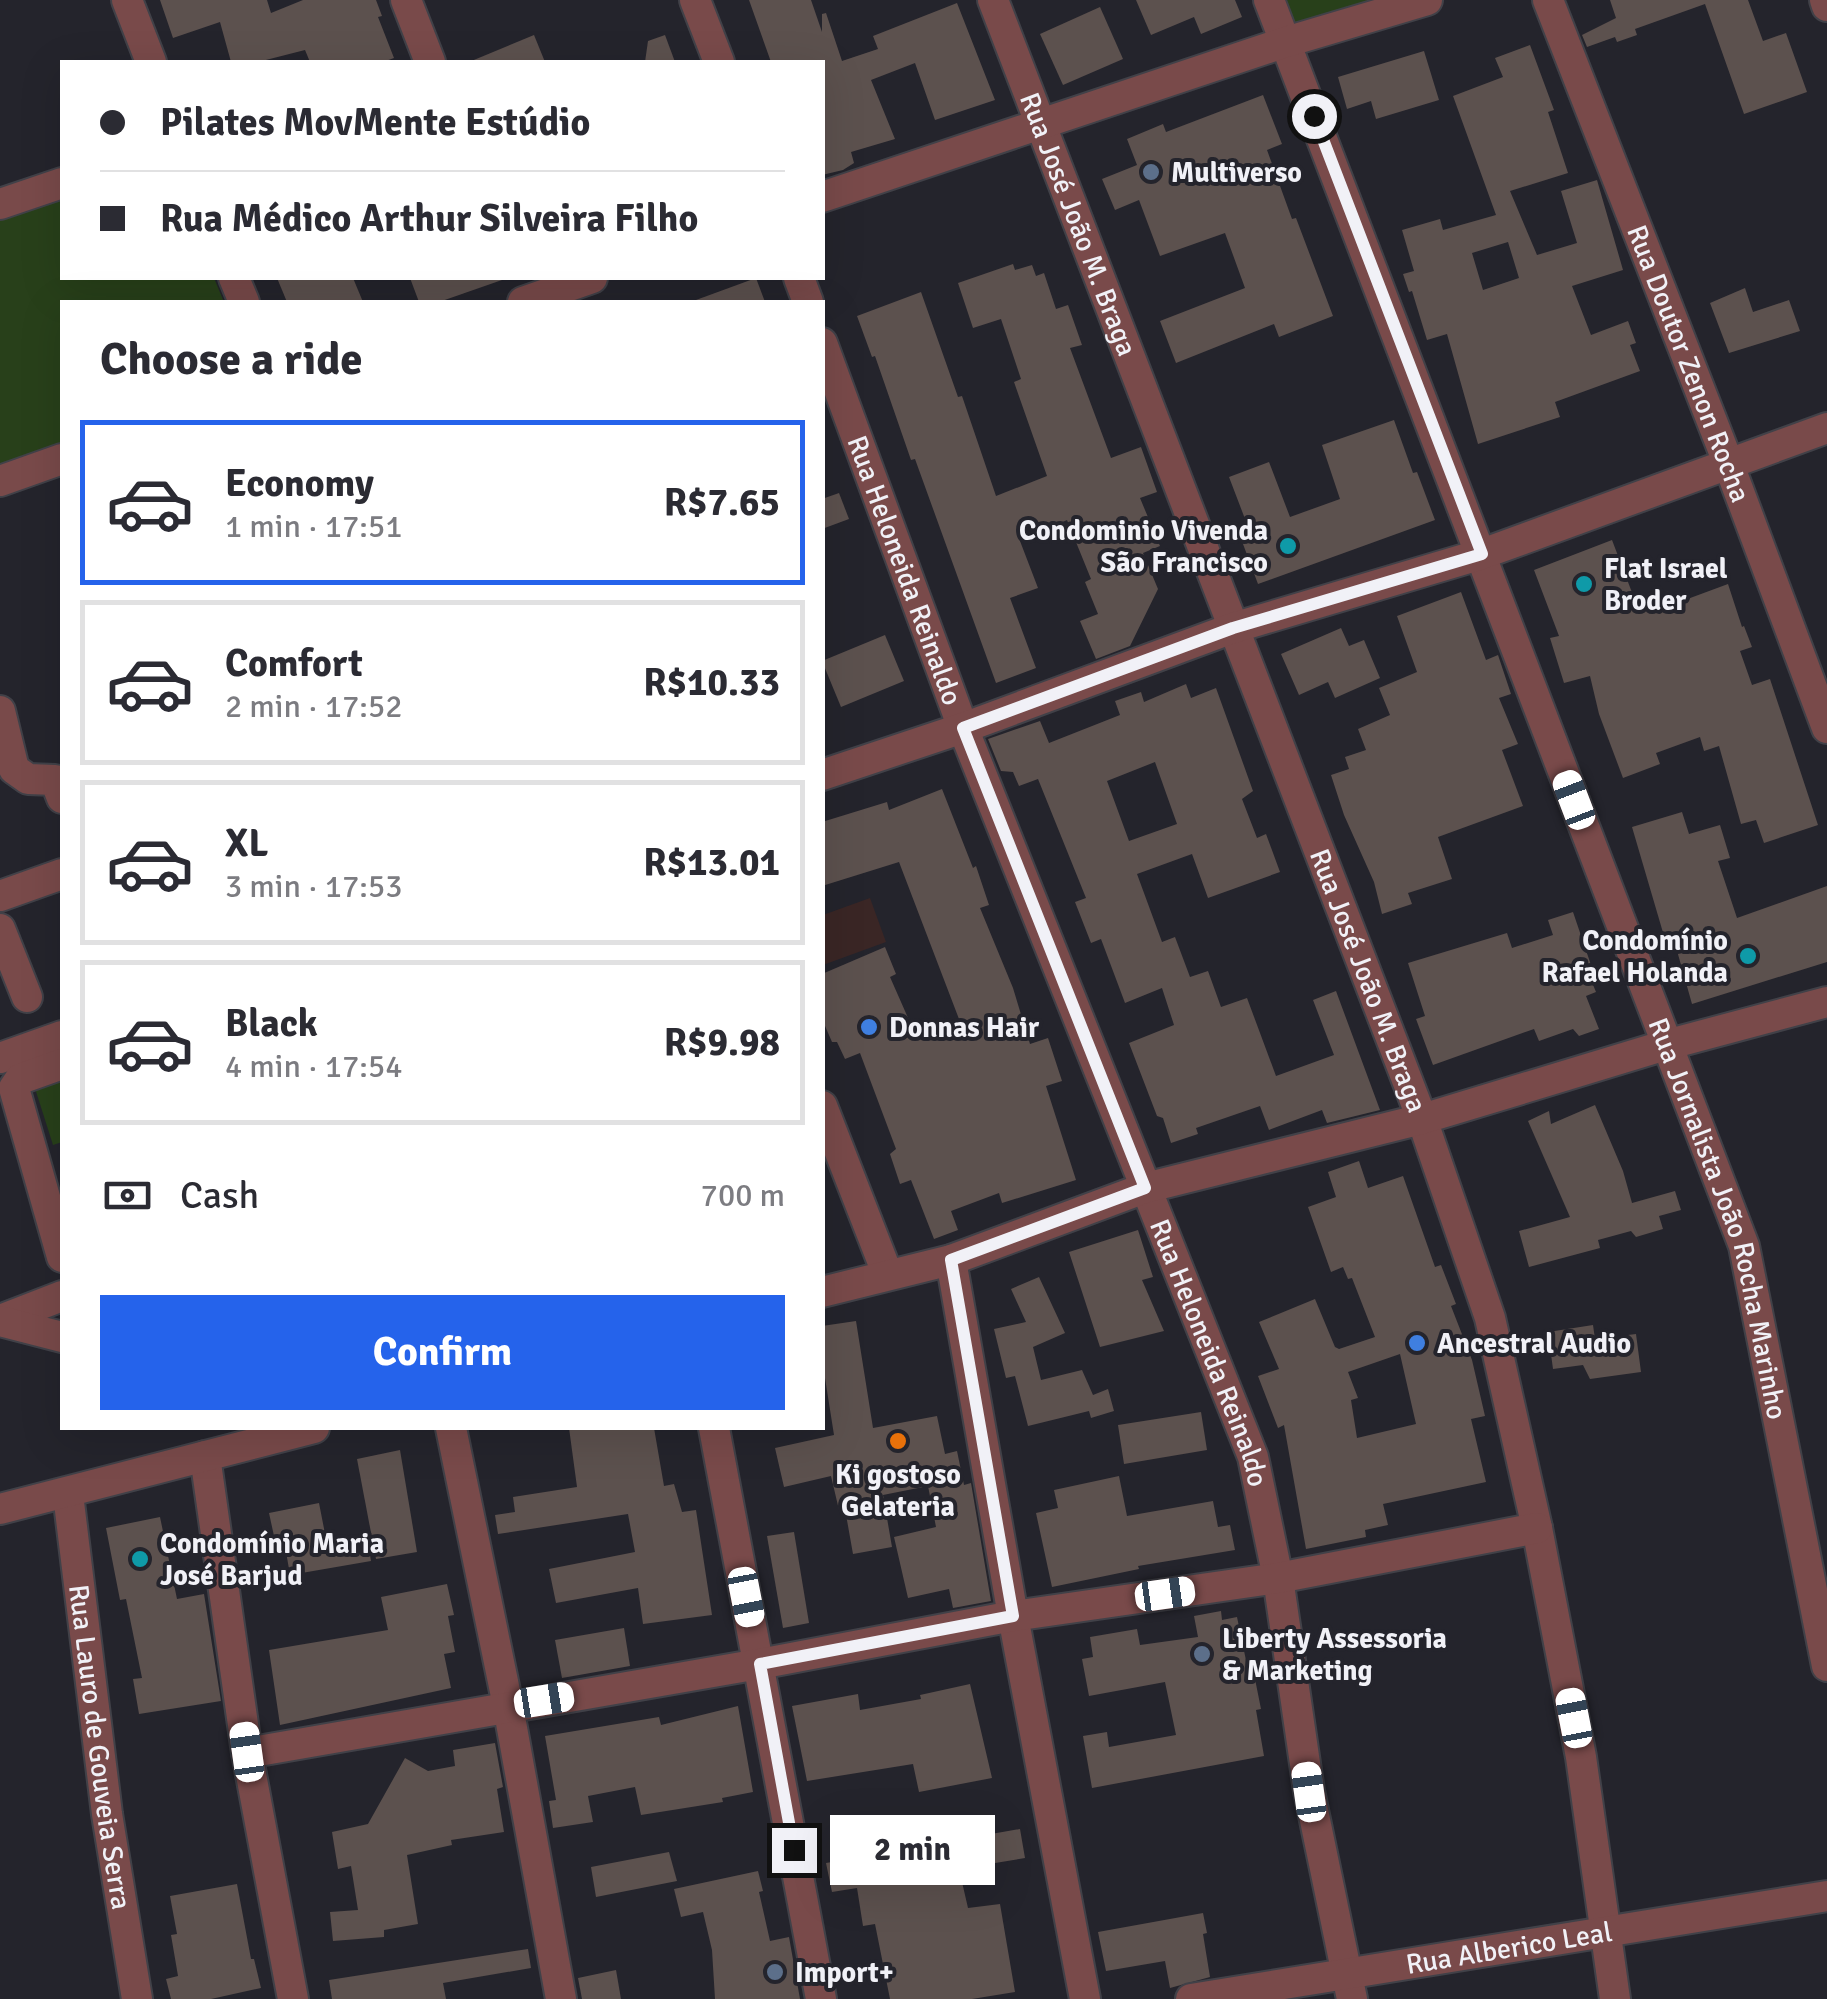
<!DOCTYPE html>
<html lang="en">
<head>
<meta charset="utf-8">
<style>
  body { margin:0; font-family:Signika,sans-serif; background:#f7f7f7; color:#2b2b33; height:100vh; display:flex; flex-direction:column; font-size:38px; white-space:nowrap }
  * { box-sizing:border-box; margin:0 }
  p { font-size:32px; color:#7c7c81 }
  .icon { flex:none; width:55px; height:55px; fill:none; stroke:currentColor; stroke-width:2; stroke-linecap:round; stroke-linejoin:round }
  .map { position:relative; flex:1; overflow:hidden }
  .drawer { position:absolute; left:60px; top:300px; width:765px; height:1130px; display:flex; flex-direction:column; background:#fff; border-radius:0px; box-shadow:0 10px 40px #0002 }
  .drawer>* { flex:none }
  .top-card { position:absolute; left:60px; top:60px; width:765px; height:220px; border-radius:0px; box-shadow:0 10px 40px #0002; display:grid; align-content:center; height:220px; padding:0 40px; background:#fff }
  .end { position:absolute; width:45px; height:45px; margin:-22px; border:12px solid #f1f1f7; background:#111; box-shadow:0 0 0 5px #111 }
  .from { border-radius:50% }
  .bubble { position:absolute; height:70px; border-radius:0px; background:#fff; box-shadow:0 10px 40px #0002; font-size:32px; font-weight:700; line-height:70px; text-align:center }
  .car { position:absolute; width:30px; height:60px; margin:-30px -15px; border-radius:12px; box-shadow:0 0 8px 2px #0007; background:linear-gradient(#fff 24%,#345 0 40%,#fff 0 76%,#345 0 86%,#fff 0) }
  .top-card b { display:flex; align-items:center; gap:35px; height:95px; font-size:38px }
  .top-card b+b { border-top:2px solid #e1e1e2 }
  .top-card i { width:25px; height:25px; background:#2b2b33 }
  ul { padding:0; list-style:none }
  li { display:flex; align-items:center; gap:30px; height:165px; margin:0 20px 15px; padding:0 20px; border:5px solid #e1e1e2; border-radius:0px }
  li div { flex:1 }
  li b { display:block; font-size:38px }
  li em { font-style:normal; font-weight:700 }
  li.current { border-color:#2563eb }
  li>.icon { width:90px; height:90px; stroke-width:1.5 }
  h2 { padding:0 40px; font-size:45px; line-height:120px }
  .pay { display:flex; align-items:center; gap:25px; height:110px; padding:0 40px; font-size:38px }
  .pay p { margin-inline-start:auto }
  .cta { display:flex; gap:20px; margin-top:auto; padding:20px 40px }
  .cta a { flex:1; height:115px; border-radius:0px; background:#2563eb; color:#fff; font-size:40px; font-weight:700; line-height:115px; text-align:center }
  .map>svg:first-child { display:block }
</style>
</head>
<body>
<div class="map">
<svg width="1827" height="1999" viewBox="0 0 1827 1999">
  <rect width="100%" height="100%" fill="#24242c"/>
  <path fill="#3a2625" d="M870,898L886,942L823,965V915Z"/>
  <g fill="#28401a">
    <path d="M1282,0H1374L1293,29Z"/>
    <path d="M62,197V278H214L224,302H62V447L0,468V219Z"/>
    <path d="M62,1072V1142L53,1145L33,1082Z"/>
  </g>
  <g fill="#5c514e" fill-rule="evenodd">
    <path d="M160,0H267L271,13L303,0H376L382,16L378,17L394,58L383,62H310L305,50L258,62H231L220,22L173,38Z"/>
    <path d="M749,0H811L822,32V14L826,13L842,61L878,49L873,36L957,3L995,100L935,120L915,63L871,80L895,139L851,152L854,163L843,170L822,175V62H771Z"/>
    <path d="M1136,0H1235L1242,17L1201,34L1194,17L1151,35Z"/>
    <path d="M1610,0H1748L1763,41L1786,33L1807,92L1744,114L1705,4L1635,29L1637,35L1617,42L1615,37L1587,47L1582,35L1616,18Z"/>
    <path d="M1100,7L1123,59L1063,85L1040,34Z"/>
    <path d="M534,35L545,62H469Z"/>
    <path d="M665,35L675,62H645L648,41Z"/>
    <path d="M1530,45L1554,110L1548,112L1568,173L1510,191L1537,255L1577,243L1561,191L1597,180L1623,270L1572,286L1591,335L1628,321L1636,343L1630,345L1640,371L1555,402L1560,417L1478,444L1447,334L1427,340L1412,291L1409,292L1403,274L1414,271L1402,230L1440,219L1443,230L1496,215L1453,96L1503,77L1495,58ZM1508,242L1519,278L1483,290L1472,253Z"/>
    <path d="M1424,51L1439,100L1376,119L1371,101L1347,109L1338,77Z"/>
    <path d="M1263,95L1282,144L1267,150L1292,219L1296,218L1333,316L1279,337L1274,324L1176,363L1160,321L1245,288L1225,233L1160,256L1139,200L1115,210L1102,179L1137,165L1127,139L1163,124L1166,132Z"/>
    <path d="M1013,264L1015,270L1032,265L1036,276L1044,273L1056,309L1068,305L1082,345L1070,348L1111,458L1141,447L1157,492L1140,498L1160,546L1143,553L1158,589L1130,646L1096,659L1080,621L1098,614L1085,582L1091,579L1067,520L1020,541L1038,588L1010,598L1036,668L996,683L915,459L911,460L875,356L872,357L857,316L921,292L958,397L962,396L996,496L1047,476L1014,382L1021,379L1001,319L973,328L958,283Z"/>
    <path d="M277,278H353L363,302H287Z"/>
    <path d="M410,278H501L502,280L439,302H419Z"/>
    <path d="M756,278L765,302H696V300Z"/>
    <path d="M1745,288L1753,312L1789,300L1800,331L1729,353L1710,303Z"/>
    <path d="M1394,420L1413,473L1417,472L1435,520L1258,584L1240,536L1250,532L1229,477L1269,462L1290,517L1340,499L1322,445Z"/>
    <path d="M839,493L849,519L822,529V499Z"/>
    <path d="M1612,540L1636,603L1669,591L1674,604L1728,584L1742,627L1744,626L1752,647L1740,651L1752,685L1770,679L1818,825L1764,843L1756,820L1741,824L1719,746L1704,751L1700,737L1656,753L1660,764L1623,778L1599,714L1590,676L1564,683L1550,638L1559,636L1534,570Z"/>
    <path d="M1461,592L1486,660L1498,655L1511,694L1499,698L1518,744L1502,750L1523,806L1438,837L1452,879L1408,893L1412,904L1382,914L1374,882L1344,815L1331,775L1349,769L1345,757L1366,750L1358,729L1390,715L1379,688L1417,672L1397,616Z"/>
    <path d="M1341,628L1349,646L1364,640L1380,678L1335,698L1328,682L1299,695L1281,654Z"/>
    <path d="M885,635L904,681L841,707L822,661Z"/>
    <path d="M1186,684L1191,698L1216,688L1253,791L1242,799L1257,838L1266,834L1280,872L1208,898L1192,854L1137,874L1162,942L1175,937L1190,977L1208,971L1221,1007L1247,998L1276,1076L1334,1055L1313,1000L1336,991L1380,1110L1327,1123L1322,1110L1269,1130L1260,1106L1196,1128L1198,1134L1171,1143L1163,1118L1157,1116L1129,1043L1174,1025L1162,988L1125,1003L1101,939L1091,943L1075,902L1086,898L1038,779L1019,786L1013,772L1001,771L988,739L1040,721L1049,743L1120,715L1115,701L1141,692L1144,702ZM1155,762L1177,824L1129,841L1107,781Z"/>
    <path d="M942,789L973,868L976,866L989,905L980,908L1013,988L1030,1044L1048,1038L1062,1081L1046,1086L1076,1180L1002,1203L999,1193L951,1211L958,1230L934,1239L911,1180L900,1184L890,1154L896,1149L860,1053L845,1059L837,1042H832L822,1019V974L885,947L896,974L890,977L916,1036L959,1019L899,862L822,886V822L887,802L889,810Z"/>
    <path d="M1682,812L1689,834L1720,825L1730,858L1718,861L1737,918L1827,886V962L1692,1004L1672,933L1664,936L1632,827Z"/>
    <path d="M1573,912L1592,968L1587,970L1596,992L1586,996L1599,1029L1579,1036L1573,1029L1539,1041L1534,1029L1433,1065L1416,1019L1425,1016L1408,963L1507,933L1512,948L1553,935L1548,920Z"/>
    <path d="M1595,1105L1623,1171L1632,1203L1675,1191L1681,1210L1659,1216L1663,1229L1636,1237L1631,1231L1598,1240L1600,1248L1529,1267L1519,1231L1570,1217L1528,1121L1549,1111L1551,1124Z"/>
    <path d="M1359,1161L1368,1188L1403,1176L1435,1267L1441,1265L1456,1304L1451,1306L1472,1360L1485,1416L1471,1419L1486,1482L1383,1504L1388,1525L1365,1530L1366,1537L1306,1549L1284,1425L1278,1428L1258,1376L1279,1369L1259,1322L1315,1299L1335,1347L1339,1349L1375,1337L1352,1278L1348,1279L1343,1267L1331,1272L1308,1207L1336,1197L1328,1172ZM1400,1354L1416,1424L1357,1438L1351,1400L1358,1398L1348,1372Z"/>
    <path d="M1138,1230L1153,1277L1142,1280L1164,1331L1100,1347L1069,1252Z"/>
    <path d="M1039,1277L1065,1333L1033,1347L1041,1380L1082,1370L1093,1395L1108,1389L1114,1411L1091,1418L1089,1411L1028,1426L1015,1376L1006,1378L994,1329L1026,1322L1011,1289Z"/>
    <path d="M856,1321L873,1428L937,1416L945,1454L957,1451L964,1485L971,1483L991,1601L953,1608L949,1589L908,1598L894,1537L936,1527L928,1486L883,1495L892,1547L853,1554L845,1509L839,1510L831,1476L784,1487L775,1448L834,1435L822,1359V1326Z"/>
    <path d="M1593,1325L1595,1339L1636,1334L1641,1372L1590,1379L1583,1365L1553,1369L1548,1332Z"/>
    <path d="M1201,1412L1207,1450L1124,1464L1118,1425Z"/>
    <path d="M569,1428H654L664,1486L674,1484L682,1512L696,1510L712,1615L643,1624L638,1588L556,1603L549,1569L635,1552L628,1514L498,1534L495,1515L515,1512L513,1497L577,1487Z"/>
    <path d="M400,1450L417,1552L376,1559L357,1459Z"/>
    <path d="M1119,1476L1127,1516L1213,1501L1218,1527L1230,1525L1235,1550L1138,1566L1139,1569L1052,1587L1036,1513L1058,1508L1054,1490Z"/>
    <path d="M319,1503L328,1549L368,1543L371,1561L290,1575L283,1534L274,1536L269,1513Z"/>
    <path d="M160,1517L177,1599L204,1594L221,1701L139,1714L133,1679L142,1678L126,1599L120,1600L106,1528Z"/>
    <path d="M794,1532L809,1623L783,1628L767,1536Z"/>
    <path d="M447,1584L454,1615L448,1616L455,1652L444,1654L451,1688L280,1725L269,1650L388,1630L381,1597Z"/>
    <path d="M1221,1611L1222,1620L1237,1617L1248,1670L1253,1669L1261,1709L1256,1710L1264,1756L1092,1788L1083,1736L1107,1732L1109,1747L1176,1735L1165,1682L1089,1696L1082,1659L1093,1657L1090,1637L1137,1629L1140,1645L1198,1637L1194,1616Z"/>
    <path d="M624,1628L630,1666L562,1678L555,1640Z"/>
    <path d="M970,1684L992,1778L919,1792L913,1764L807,1781L792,1706L858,1694L860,1710L921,1699L920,1695Z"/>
    <path d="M738,1706L753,1792L722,1798L723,1802L641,1815L635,1787L588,1796L593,1822L553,1828L549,1801L556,1800L545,1736L659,1717L661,1725Z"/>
    <path d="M495,1743L503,1787L497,1789L504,1832L451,1840L452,1845L407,1855L418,1924L384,1930V1937L333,1941L330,1912L358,1910L351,1866L338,1869L332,1832L368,1824L405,1758L428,1771L455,1766L453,1750Z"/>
    <path d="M1020,1829L1025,1858L959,1869L968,1908L1000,1904L1015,1992L972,1999H890L875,1924L863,1926L857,1888L832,1892L826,1863Z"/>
    <path d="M669,1852L677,1881L596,1897L591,1867Z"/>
    <path d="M758,1871L763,1891L759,1892L770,1941L789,1937L800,1999H715L712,1950L703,1912L681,1917L674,1889Z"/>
    <path d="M237,1884L251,1959H254L261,1988L211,1999H171L166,1979L178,1976L171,1935L177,1934L170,1896Z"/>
    <path d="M1203,1913L1207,1933L1203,1934L1210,1977L1170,1988L1165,1961L1106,1971L1098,1932Z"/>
    <path d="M528,1949L531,1968L443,1983L446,1999H332L329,1980Z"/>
    <path d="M616,1970L621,1999H582L578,1978Z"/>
  </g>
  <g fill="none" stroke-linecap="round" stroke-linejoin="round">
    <defs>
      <g id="minor">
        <path d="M127,0L151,62"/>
        <path d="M406,0L430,62"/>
        <path d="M695,0L719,62"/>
        <path id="s1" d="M993,0L1422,1119L1490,1318L1537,1528L1581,1757L1615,1999"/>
        <path id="s2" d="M1269,0L1744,1246L1827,1666"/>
        <path id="s3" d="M1548,0L1729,465L1827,728"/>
        <path d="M1825,0L1827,6"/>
        <path d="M822,197L1286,42L1427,0"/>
        <path d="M0,204L62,183"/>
        <path d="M234,278L244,302"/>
        <path d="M799,278L808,302"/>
        <path d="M523,302L592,278"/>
        <path id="s4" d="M822,343L963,728L1253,1457L1278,1578L1309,1791L1352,1999"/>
        <path d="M0,481L62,459"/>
        <path d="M0,711L14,769L28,779L55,780L62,798"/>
        <path d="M822,775L963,728L1233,628L1482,554L1827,428"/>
        <path d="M0,896L62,874"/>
        <path d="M0,929L27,997"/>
        <path d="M0,1058L62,1036"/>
        <path d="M62,1064L20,1079L14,1088L62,1257"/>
        <path d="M822,1106L887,1273"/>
        <path d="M951,1260L1013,1616L1085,1999"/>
        <path d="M822,1292L951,1260L1145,1188L1422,1119L1666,1045L1827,1002"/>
        <path d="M0,1320L62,1296"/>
        <path d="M0,1321L62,1337"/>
        <path d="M451,1428L508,1706L561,1999"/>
        <path d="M714,1428L821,1999"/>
        <path d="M205,1456L247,1753L293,1999"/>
        <path id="s5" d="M68,1494L107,1814L137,1999"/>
        <path d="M0,1509L314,1428"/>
        <path d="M247,1753L759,1664L1013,1616L1278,1578L1537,1528"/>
        <path id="s6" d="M1191,1999L1827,1896"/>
      </g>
    </defs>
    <use href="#minor" stroke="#414148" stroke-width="34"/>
    <use href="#minor" stroke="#794a4a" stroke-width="30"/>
  </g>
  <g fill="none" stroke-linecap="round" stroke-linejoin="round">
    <path stroke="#f1f1f7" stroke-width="12" d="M794,1850L760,1664L1013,1616L951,1260L1145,1188L963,728L1233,628L1482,554L1314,116"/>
  </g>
  <g fill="#5c6f8a" stroke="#24242c" stroke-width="4">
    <circle cx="1151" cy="172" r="10"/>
    <circle cx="1202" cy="1654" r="10"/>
    <circle cx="775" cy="1972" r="10"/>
  </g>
  <g fill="#0f9aa8" stroke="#24242c" stroke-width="4">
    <circle cx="1288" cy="546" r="10"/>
    <circle cx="1584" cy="584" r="10"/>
    <circle cx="1748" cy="956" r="10"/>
    <circle cx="140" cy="1559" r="10"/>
  </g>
  <g fill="#3f7fe0" stroke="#24242c" stroke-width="4">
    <circle cx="869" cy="1027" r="10"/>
    <circle cx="1417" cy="1343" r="10"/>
  </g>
  <circle fill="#e8710a" stroke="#24242c" stroke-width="4" cx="898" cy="1441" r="10"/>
  <g text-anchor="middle" stroke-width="8" stroke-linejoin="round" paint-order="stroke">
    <g font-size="28" font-weight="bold" fill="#f1f1f7" stroke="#24242c" text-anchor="start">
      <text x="1171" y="182">Multiverso</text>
      <text x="1268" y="540" text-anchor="end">Condominio Vivenda<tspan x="1268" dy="32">São Francisco</tspan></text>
      <text x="1604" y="578">Flat Israel<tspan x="1604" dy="32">Broder</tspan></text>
      <text x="1728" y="950" text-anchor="end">Condomínio<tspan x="1728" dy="32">Rafael Holanda</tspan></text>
      <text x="889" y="1037">Donnas Hair</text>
      <text x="1437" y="1353">Ancestral Audio</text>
      <text x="898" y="1484" text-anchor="middle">Ki gostoso<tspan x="898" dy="32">Gelateria</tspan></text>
      <text x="160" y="1553">Condomínio Maria<tspan x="160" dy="32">José Barjud</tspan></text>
      <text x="1222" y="1648">Liberty Assessoria<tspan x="1222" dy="32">&amp; Marketing</tspan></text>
      <text x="795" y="1982">Import+</text>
    </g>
    <g font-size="28" fill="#f1f1f7" stroke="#24242c">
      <text dy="10" stroke="none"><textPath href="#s1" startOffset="240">Rua José João M. Braga</textPath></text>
      <text dy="10" stroke="none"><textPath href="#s3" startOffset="390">Rua Doutor Zenon Rocha</textPath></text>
      <text dy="10" stroke="none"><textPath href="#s4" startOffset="242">Rua Heloneida Reinaldo</textPath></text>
      <text dy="10" stroke="none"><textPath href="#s1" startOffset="1050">Rua José João M. Braga</textPath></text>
      <text dy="10" stroke="none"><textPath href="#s2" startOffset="1300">Rua Jornalista João Rocha Marinho</textPath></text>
      <text dy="10" stroke="none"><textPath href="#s4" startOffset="1082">Rua Heloneida Reinaldo</textPath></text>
      <text dy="10" stroke="none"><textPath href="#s5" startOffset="255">Rua Lauro de Gouveia Serra</textPath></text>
      <text dy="10" stroke="none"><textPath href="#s6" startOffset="322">Rua Alberico Leal</textPath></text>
    </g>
  </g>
</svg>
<i class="end from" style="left:1314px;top:116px"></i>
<i class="end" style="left:794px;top:1850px"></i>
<div class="bubble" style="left:830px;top:1815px;width:165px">2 min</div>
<i class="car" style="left:1574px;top:800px;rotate:339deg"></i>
<i class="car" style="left:1165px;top:1594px;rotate:82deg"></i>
<i class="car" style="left:746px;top:1597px;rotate:169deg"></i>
<i class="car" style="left:544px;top:1700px;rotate:81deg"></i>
<i class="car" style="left:1574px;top:1718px;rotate:349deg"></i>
<i class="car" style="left:247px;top:1752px;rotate:352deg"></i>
<i class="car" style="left:1309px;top:1792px;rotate:352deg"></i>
<div class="top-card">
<b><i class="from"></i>Pilates MovMente Estúdio</b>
<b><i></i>Rua Médico Arthur Silveira Filho</b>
</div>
<section class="drawer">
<h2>Choose a ride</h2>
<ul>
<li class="current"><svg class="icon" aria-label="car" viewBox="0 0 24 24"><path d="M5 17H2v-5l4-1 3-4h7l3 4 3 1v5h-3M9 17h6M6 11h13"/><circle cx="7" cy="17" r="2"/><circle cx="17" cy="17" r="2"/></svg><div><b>Economy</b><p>1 min · 17:51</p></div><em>R$7.65</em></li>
<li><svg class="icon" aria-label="car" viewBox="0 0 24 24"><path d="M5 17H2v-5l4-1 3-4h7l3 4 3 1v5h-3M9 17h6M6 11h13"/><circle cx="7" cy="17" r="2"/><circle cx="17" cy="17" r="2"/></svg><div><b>Comfort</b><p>2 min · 17:52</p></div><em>R$10.33</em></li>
<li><svg class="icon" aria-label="car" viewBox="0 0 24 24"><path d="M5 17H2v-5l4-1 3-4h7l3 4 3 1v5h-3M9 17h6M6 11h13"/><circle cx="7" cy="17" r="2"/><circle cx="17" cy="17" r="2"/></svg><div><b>XL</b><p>3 min · 17:53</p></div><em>R$13.01</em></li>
<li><svg class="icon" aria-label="car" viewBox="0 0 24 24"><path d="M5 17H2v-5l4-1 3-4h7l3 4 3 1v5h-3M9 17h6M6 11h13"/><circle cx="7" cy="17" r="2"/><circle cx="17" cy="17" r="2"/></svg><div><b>Black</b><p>4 min · 17:54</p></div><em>R$9.98</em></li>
</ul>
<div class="pay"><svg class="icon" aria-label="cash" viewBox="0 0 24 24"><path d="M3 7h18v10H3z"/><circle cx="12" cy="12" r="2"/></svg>Cash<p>700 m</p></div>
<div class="cta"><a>Confirm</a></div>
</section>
</div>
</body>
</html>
